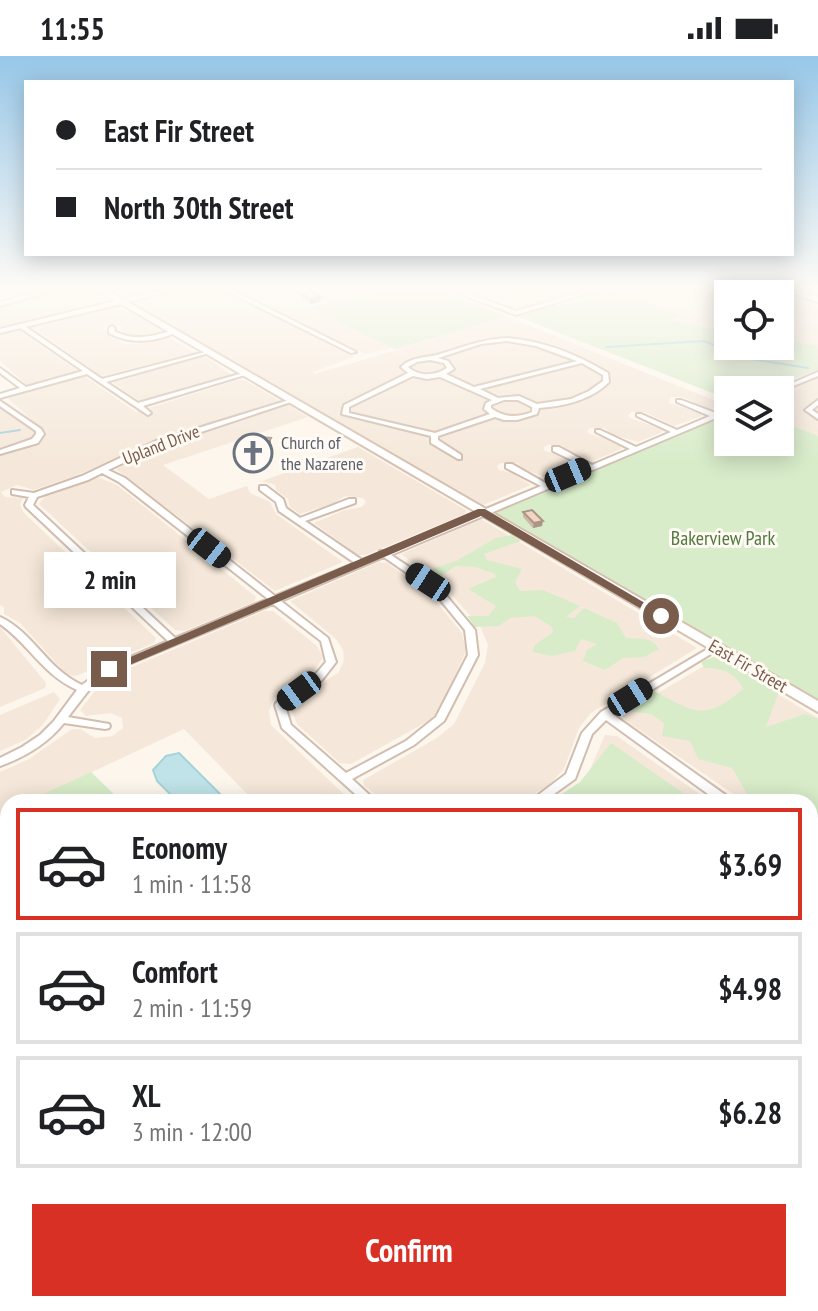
<!DOCTYPE html>
<html lang="en">
<head>
<meta charset="utf-8">
<style>
  body { margin:0; font-family:"PT Sans Narrow",sans-serif; background:#f2f2f2; color:#202124; height:100vh; display:flex; flex-direction:column; font-size:30px; white-space:nowrap }
  * { box-sizing:border-box; margin:0 }
  p { font-size:26px; color:#757577 }
  .icon { flex:none; width:44px; height:44px; fill:none; stroke:currentColor; stroke-width:2; stroke-linecap:round; stroke-linejoin:round }
  .map { position:relative; flex:1; overflow:hidden }
  .side { position:absolute; left:0px; top:738px; width:818px; height:518px; display:flex; flex-direction:column; background:#fff; border-radius:24px 24px 0 0; box-shadow:0 4px 20px #0003 }
  .side>* { flex:none }
  .banner { position:absolute; left:24px; top:24px; width:770px; height:176px; border-radius:0px; box-shadow:0 4px 20px #0003; display:grid; align-content:center; height:176px; padding:0 32px; background:#fff }
  .tools { position:absolute; left:714px; top:224px; display:grid; gap:16px }
  .tools a { display:grid; place-items:center; width:80px; height:80px; border-radius:0px; background:#fff; box-shadow:0 4px 20px #0003; font-size:40px }
  .end { position:absolute; width:36px; height:36px; margin:-18px; border:10px solid #7a5c4d; background:#fff; box-shadow:0 0 0 4px #fff }
  .from { border-radius:50% }
  .bubble { position:absolute; height:56px; border-radius:0px; background:#fff; box-shadow:0 4px 20px #0003; font-size:26px; font-weight:600; line-height:56px; text-align:center }
  .car { position:absolute; width:24px; height:48px; margin:-24px -12px; border-radius:10px; box-shadow:0 0 6px 2px #0007; background:linear-gradient(#222 24%,#8ab4d8 0 40%,#222 0 76%,#8ab4d8 0 86%,#222 0) }
  .banner b { display:flex; align-items:center; gap:28px; height:76px; font-size:30px }
  .banner b+b { border-top:2px solid #e0e0e0 }
  .banner i { width:20px; height:20px; background:#202124 }
  ul { padding:14px 0 0; list-style:none }
  li { display:flex; align-items:center; gap:24px; height:112px; margin:0 16px 12px; padding:0 16px; border:4px solid #e0e0e0; border-radius:0px }
  li div { flex:1 }
  li b { display:block; font-size:30px }
  li em { font-style:normal; font-weight:600 }
  li.current { border-color:#d93025 }
  li>.icon { width:72px; height:72px; stroke-width:1.5 }
  .primary-button { display:flex; gap:16px; margin-top:auto; padding:16px 32px }
  .primary-button a { flex:1; height:92px; border-radius:0px; background:#d93025; color:#fff; font-size:32px; font-weight:600; line-height:92px; text-align:center }
  .status { display:flex; justify-content:space-between; align-items:center; height:56px; padding:0 40px; background:#fff; direction:ltr }
  .status svg { height:22px; fill:currentColor }
  .map>svg:first-child { display:block }
</style>
</head>
<body>
<div class="status"><b>11:55</b><svg viewBox="0 0 49 12"><path d="M0 12V9h3v3zM5 12V6h3v6zM10 12V3h3v9zM15 12V0h3v12zM26 1h20v11H26zM47 4h2v5h-2z"/></svg></div>
<div class="map">
<svg width="818" height="1255" viewBox="0 0 818 1255">
  <rect width="100%" height="100%" fill="#fdf6ec"/>
  <g fill="#f5e8da">
    <path d="M71,232H89L110,244L0,273V250Z"/>
    <path d="M191,232H217L354,301L312,316L315,318L508,261L728,350L708,354L683,341H670L669,347L700,357L701,360L674,370L645,356H631L628,359L630,362L661,373L662,376L638,386L611,378L605,372H590L587,375L589,378L602,382L620,390L621,393L595,404L568,395L562,389H547L543,392L545,395L559,399L577,411L550,423L523,413L517,407H501L497,410L499,414L512,417L531,429L483,449L129,247Z"/>
    <path d="M232,232H267L392,292L365,298Z"/>
    <path d="M453,232H593L515,255Z"/>
    <path d="M611,232H770L792,239L780,243V238H728V290H780V259L818,271V314L767,334H728V343L564,277L570,275L528,258Z"/>
    <path d="M113,251H120L162,275L132,283L120,275L122,271L117,268L101,271L124,288H138L169,281L194,297L102,320L33,272Z"/>
    <path d="M20,275L69,309L78,315L27,329L0,305V278Z"/>
    <path d="M200,301H206L232,319L144,344H138L113,327Z"/>
    <path d="M84,320L136,356L238,324H244L280,345L168,380L75,420L34,434L17,429L1,436L5,441L23,442L20,449L23,456L156,582L154,587L76,620L67,619L20,567L4,558V551L0,549V399L32,389L46,378L8,342Z"/>
    <path d="M818,322V386L780,371V338Z"/>
    <path d="M288,349L308,361L163,409L209,443L247,430L250,437L270,446L276,458L343,506L275,535L116,413L173,387Z"/>
    <path d="M0,352L35,377L33,382L0,394Z"/>
    <path d="M358,391L466,454L465,458L366,499H358L314,467L345,454L362,451L366,446L363,442L345,440L334,447L300,458L290,451L288,443L276,434L275,429L262,425Z"/>
    <path d="M97,421L117,429L256,541L254,546L184,575L175,574L39,448L47,438Z"/>
    <path d="M481,463L697,592L591,657L579,672L564,713L548,730L521,746H383L364,729L363,724L437,682L454,668L485,607L488,589L481,572L444,530L401,498Z"/>
    <path d="M379,506L387,507L427,535L462,577L466,595L440,652L430,664L351,708L340,707L297,668L292,655L300,641L338,617L344,605L343,594L336,583L290,545Z"/>
    <path d="M264,555H273L317,590L323,601L315,614L288,629L275,640L269,655L271,669L352,746H255L184,673L28,746H8V756L0,759V716L29,703L72,673H80L95,682L112,680L123,672L122,662L111,657L86,660L80,654L98,631L125,614Z"/>
    <path d="M0,571L46,627L45,632L0,651Z"/>
    <path d="M712,605H722L818,662V796L810,791V746H745L622,662L623,658Z"/>
    <path d="M54,636L60,643L43,669L25,684L0,695V659Z"/>
    <path d="M605,679L617,680L711,746H562L586,723Z"/>
    <path d="M810,988L818,994V1157L810,1166Z"/>
    <path d="M8,1172V1248H312L317,1255H0V1177Z"/>
    <path d="M446,1248H710L708,1255H438Z"/>
  </g>
  <path fill="#fde8e0" d="M792,239L818,247V271L780,259V243Z"/>
  <path fill="#f3e8fa" d="M267,232H438L508,261L396,294Z"/>
  <g fill="#d8ecc9">
    <path d="M366,232H433L505,261L395,293L309,252L372,236Z"/>
    <path d="M607,234L680,259L671,264L728,277V290H780V283L817,290L818,313L764,334H728V343L519,261Z"/>
    <path d="M728,359V386H780V365L818,380V648L493,458L494,455Z"/>
    <path d="M512,479L521,485L484,498L487,504L522,513L515,526L520,535L543,534L580,550L566,561L574,562L584,552L617,567L626,582C640,583 651,580 659,593L644,601L623,602L605,614L583,605L587,594L597,588L581,583L575,595L552,600L532,596L535,589L553,576L552,571L535,560L510,562L499,570L475,571L467,560H488L496,550L468,533L496,521L495,518L476,511L456,510L438,522L426,515L456,505L496,482Z"/>
    <path d="M718,599L779,635L766,671L805,658L818,663V793L811,806L810,746H752L732,712L698,703L690,685L662,680L664,667L651,658L620,654L652,634C695,656 703,667 743,633C737,617 720,611 704,612L701,606Z"/>
    <path d="M611,687L696,746H550L580,726Z"/>
    <path d="M91,716L122,746H26Z"/>
    <path d="M8,754V1157L0,1163V758Z"/>
    <path d="M810,823L818,826V965L810,959Z"/>
  </g>
  <path fill="#bfe3e8" stroke="#a5d3da" stroke-width="2" d="M179,697L225,743L227,746H178L157,725L153,714L166,700Z"/>
  <g fill="none" stroke-linecap="round" stroke-linejoin="round">
    <g stroke="#a5d3da" stroke-width="2">
      <path d="M607,291L704,285L751,303L808,312"/>
      <path d="M0,377L20,374"/>
    </g>
    <defs>
      <g id="street">
        <path d="M53,232H63L0,250V246Z"/>
        <path d="M220,232H228L356,296L351,297Z"/>
        <path d="M444,232H453L516,255L596,232H605L516,259Z"/>
        <path d="M758,232H767L752,238H744Z"/>
        <path d="M19,269H23L102,323L209,295V297L106,326L138,347L243,317L248,318L143,350L151,357L148,359L87,318L0,342V338L20,332L0,317V312L26,331L83,315L19,271Z"/>
        <path d="M112,270L115,272L114,275C134,286 153,280 174,274L177,276C155,286 131,289 109,277V272Z"/>
        <path d="M507,282C544,285 576,298 608,317L609,326C591,344 565,350 539,352L537,358L517,364H504L495,361L438,380V384L461,399V403H458L431,387V380L342,358L344,349L408,317L401,311C411,301 424,302 437,299C461,292 482,283 507,282ZM507,285L536,290L577,305L474,331L446,318L454,313L448,305L438,302L481,288ZM430,304L444,307L447,312C434,320 420,321 408,311L417,306ZM582,307L603,319V325L589,335L571,343L537,348L519,340L498,342L480,333ZM413,320L427,323L440,321L492,344L486,347L484,353L490,358L435,377L349,357V351ZM504,344H518L532,351V356C517,362 504,362 491,352V349Z"/>
        <path d="M818,316V320L781,335L776,334Z"/>
        <path d="M289,344L294,345L162,389L108,414L125,422L275,540L355,507L279,455L276,446L260,434V430H266L283,443L286,452L300,462L349,443H355V447L305,465L362,504L379,497L380,495H385L541,430L506,412V408H512L547,428L586,411L553,395V391H559L592,409L630,393L596,376V374H600L636,391L671,376L637,360V358H641L677,374L710,360L677,346V344H681L716,357L728,353V357L391,499L439,531L475,574L478,599L444,665L414,689L352,723L377,746H364L282,672L275,649L276,647L314,620L326,606L321,585L273,548L112,615L92,630L68,661L109,668L110,670L109,672L105,673L64,667C47,688 25,701 0,710V702L22,691L40,679L54,665L77,634C42,618 30,589 0,568V561C33,576 47,613 82,629L106,611L168,585L26,451L25,449L29,441L12,438V434L34,437L82,420L156,385ZM102,417L119,426L268,543L175,582L33,449L37,441L88,424ZM384,501L433,535L465,574L468,599L436,661L406,685L346,717L291,669L285,650L322,624L336,606L328,582L281,545Z"/>
        <path d="M818,344V349L812,354L818,358V363L805,354Z"/>
        <path d="M0,345L41,373L44,378L38,387L0,398V394L32,383L36,378V375L0,350Z"/>
        <path d="M716,588L721,591L719,593L612,658L731,743L733,746H719L606,664L592,678L575,723L543,746H529L566,718L582,677L601,656Z"/>
        <path d="M810,798L818,801V810L810,807Z"/>
        <path d="M810,963L818,967V982L810,978Z"/>
        <path d="M818,1169V1189L810,1194V1174Z"/>
        <path d="M333,1248H352L356,1255H337Z"/>
        <path d="M402,1248H424L420,1255H398Z"/>
        <path d="M743,1248H763L759,1255H739Z"/>
      </g>
      <g id="secondary">
        <path d="M94,232H104L123,243L169,232H183L128,246L818,645V656L121,248L0,277V273L115,245Z"/>
        <path d="M776,232H788L818,241V246Z"/>
      </g>
    </defs>
    <use href="#street" stroke="#d1beb0" stroke-width="4"/>
    <use href="#secondary" stroke="#d6c0b0" stroke-width="4"/>
    <use href="#street" fill="#fff" fill-rule="evenodd"/>
    <use href="#secondary" fill="#fff" fill-rule="evenodd"/>
  </g>
  <g fill="#d1b7a8">
    <path d="M301,239L321,241V245L311,248L302,243Z"/>
    <path d="M271,390L265,404L236,402L235,394Z"/>
    <path d="M523,456L542,470L533,472L523,461Z"/>
  </g>
  <g fill="#aa9588">
    <path d="M321,241V245L311,248V243Z"/>
    <path d="M271,382V390L265,404L264,396Z"/>
    <path d="M543,465L542,470L533,472L534,467Z"/>
  </g>
  <g fill="#f3d5c3" stroke="#aa9588" stroke-width="2">
    <path d="M311,236L321,241L311,243L301,239Z"/>
    <path d="M243,380L271,382L264,396L235,394Z"/>
    <path d="M532,454L543,465L534,467L523,456Z"/>
  </g>
  <linearGradient id="sky" x2="0" y2="1"><stop stop-color="#97c7e8"/><stop offset="0.57" stop-color="#fefbf6"/><stop offset="1" stop-color="#fefbf6" stop-opacity="0"/></linearGradient>
  <rect width="818" height="408" fill="url(#sky)"/>
  <path fill="#7a5c4d" d="M478,453H485L667,560L657,562L481,460L113,616L102,613Z"/>
  <defs>
    <symbol id="church-ring" viewBox="-11 -11 22 22"><circle r="9.5" fill="#fffaf3" stroke="#6b7280" stroke-width="1.5"/><path d="M-1.2-6h2.4v3.5h3.3v2.4h-3.3V6h-2.4V-.1h-3.3v-2.4h3.3Z" fill="#6b7280"/></symbol>
  </defs>
  <g fill-rule="evenodd">
    <use href="#church-ring" x="231" y="375" width="44" height="44"/>
  </g>
  <g text-anchor="middle" stroke-width="6" stroke-linejoin="round" paint-order="stroke">
    <g font-size="18" fill="#5b616d" stroke="#fffaf3" text-anchor="start">
      <text x="281" y="393">Church of<tspan x="281" dy="21">the Nazarene</tspan></text>
    </g>
    <g font-size="18" fill="#7a5c4d" stroke="#fffaf3">
      <text transform="translate(161 389) rotate(-21)" y="6">Upland Drive</text>
      <text transform="translate(748 610) rotate(30)" y="6">East Fir Street</text>
    </g>
    <g font-size="20" fill="#537a41" stroke="#fffaf3">
      <text x="723" y="489">Bakerview Park</text>
    </g>
  </g>
</svg>
<div class="tools">
<a><svg class="icon" aria-label="locate" viewBox="0 0 24 24"><circle cx="12" cy="12" r="6"/><path d="M12 2v4M12 18v4M2 12h4M18 12h4"/></svg></a>
<a><svg class="icon" aria-label="layers" viewBox="0 0 24 24"><path d="M12 4l9 5-9 5-9-5zM3 14l9 5 9-5"/></svg></a>
</div>
<i class="end from" style="left:661px;top:560px"></i>
<i class="end" style="left:109px;top:613px"></i>
<div class="bubble" style="left:44px;top:496px;width:132px">2 min</div>
<i class="car" style="left:568px;top:419px;rotate:67deg"></i>
<i class="car" style="left:209px;top:492px;rotate:128deg"></i>
<i class="car" style="left:428px;top:526px;rotate:303deg"></i>
<i class="car" style="left:299px;top:635px;rotate:234deg"></i>
<i class="car" style="left:630px;top:641px;rotate:58deg"></i>
<div class="banner">
<b><i class="from"></i>East Fir Street</b>
<b><i></i>North 30th Street</b>
</div>
<section class="side">
<ul>
<li class="current"><svg class="icon" aria-label="car" viewBox="0 0 24 24"><path d="M5 17H2v-5l4-1 3-4h7l3 4 3 1v5h-3M9 17h6M6 11h13"/><circle cx="7" cy="17" r="2"/><circle cx="17" cy="17" r="2"/></svg><div><b>Economy</b><p>1 min · 11:58</p></div><em>$3.69</em></li>
<li><svg class="icon" aria-label="car" viewBox="0 0 24 24"><path d="M5 17H2v-5l4-1 3-4h7l3 4 3 1v5h-3M9 17h6M6 11h13"/><circle cx="7" cy="17" r="2"/><circle cx="17" cy="17" r="2"/></svg><div><b>Comfort</b><p>2 min · 11:59</p></div><em>$4.98</em></li>
<li><svg class="icon" aria-label="car" viewBox="0 0 24 24"><path d="M5 17H2v-5l4-1 3-4h7l3 4 3 1v5h-3M9 17h6M6 11h13"/><circle cx="7" cy="17" r="2"/><circle cx="17" cy="17" r="2"/></svg><div><b>XL</b><p>3 min · 12:00</p></div><em>$6.28</em></li>
</ul>
<div class="primary-button"><a>Confirm</a></div>
</section>
</div>
</body>
</html>
